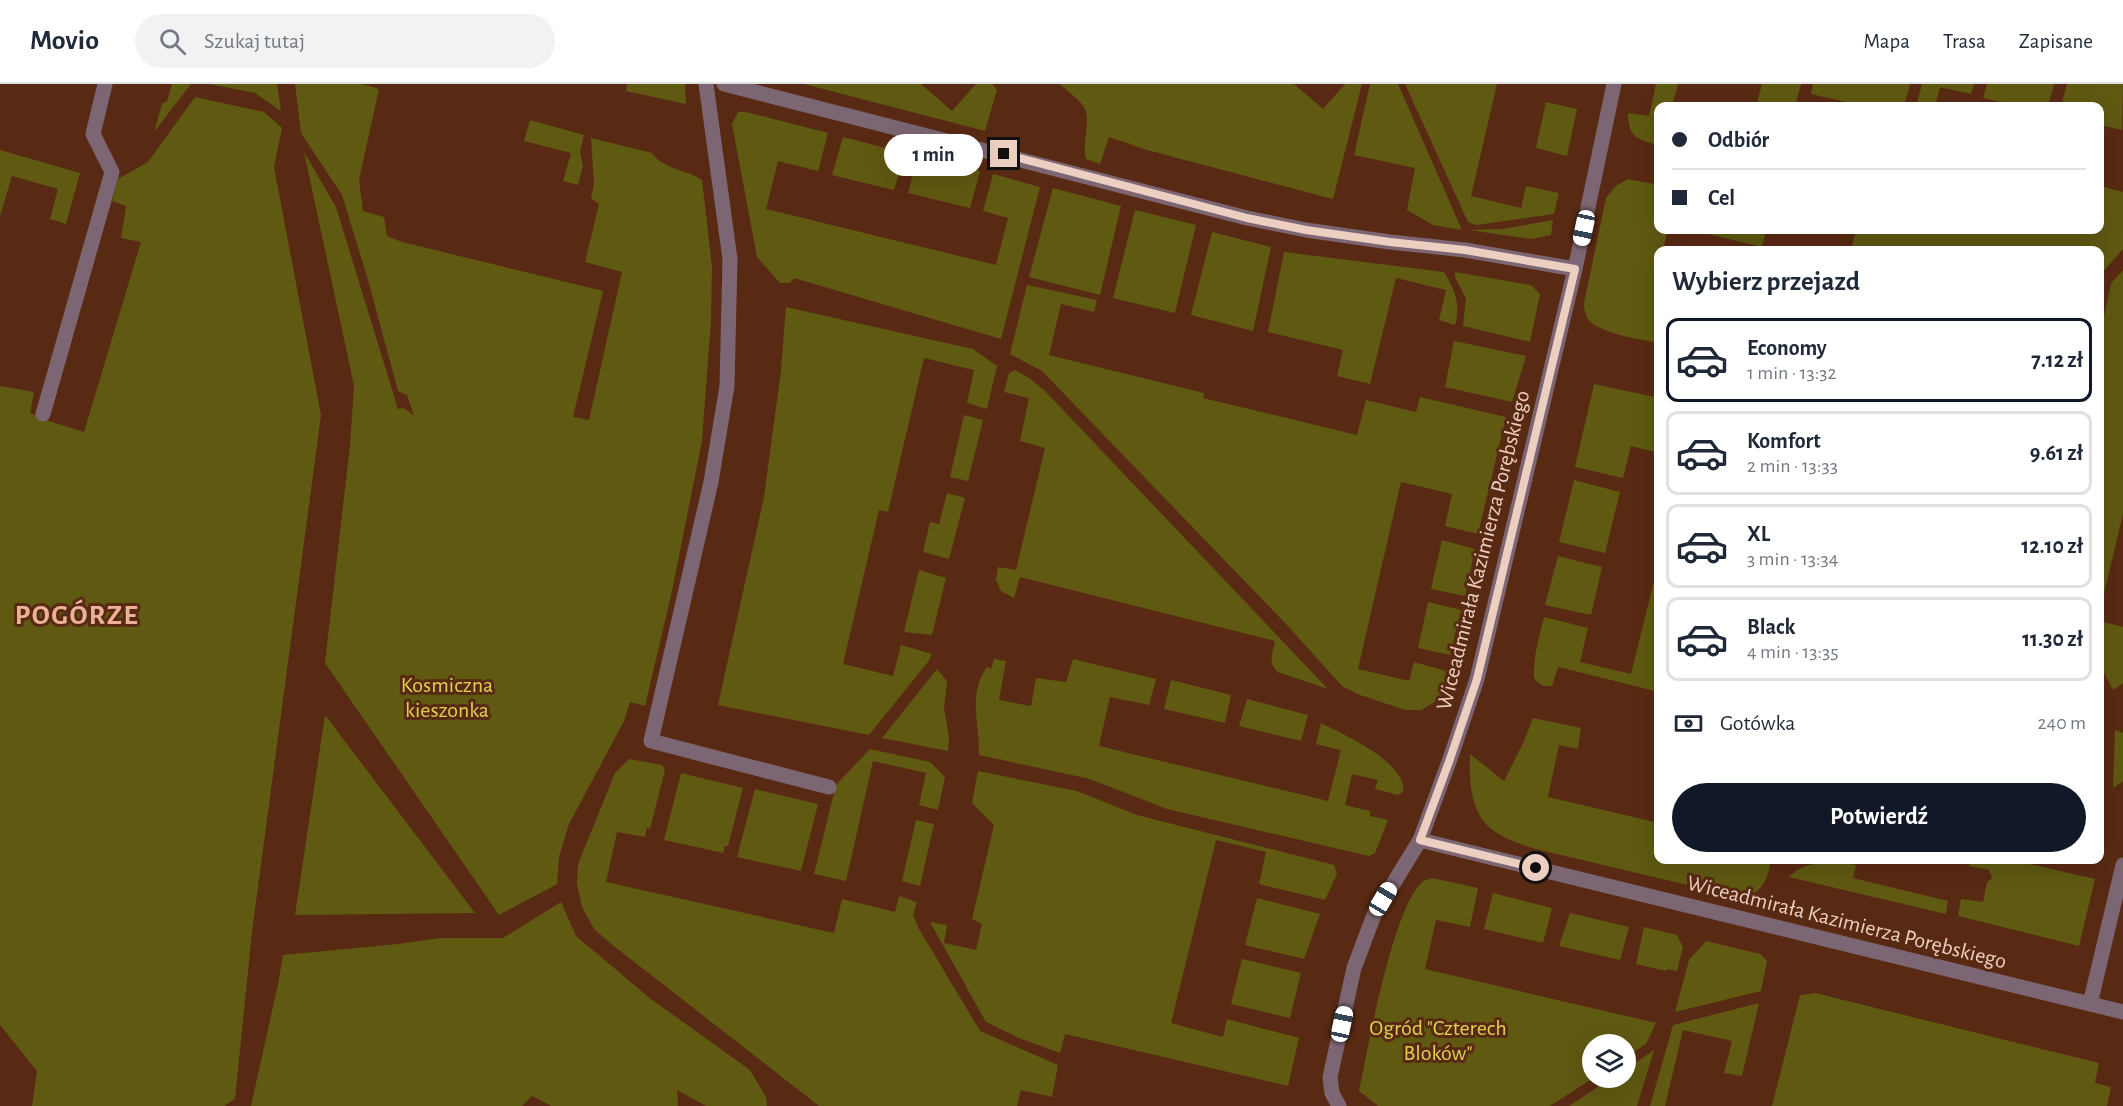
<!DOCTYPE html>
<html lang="pl">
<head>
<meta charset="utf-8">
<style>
  body { margin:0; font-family:"Alegreya Sans",sans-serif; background:#f2f2f3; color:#1f2937; height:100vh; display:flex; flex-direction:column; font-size:22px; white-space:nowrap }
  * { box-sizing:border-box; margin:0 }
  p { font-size:20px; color:#747a83 }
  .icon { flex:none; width:33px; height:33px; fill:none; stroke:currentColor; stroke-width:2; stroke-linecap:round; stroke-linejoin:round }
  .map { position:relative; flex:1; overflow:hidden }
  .side { position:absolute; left:1654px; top:162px; width:450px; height:618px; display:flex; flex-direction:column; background:#fff; border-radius:12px; box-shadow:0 6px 24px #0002 }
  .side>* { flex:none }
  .guide { position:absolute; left:1654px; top:18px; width:450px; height:132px; border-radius:12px; box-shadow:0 6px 24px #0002; display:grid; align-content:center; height:132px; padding:0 18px; background:#fff }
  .controls { position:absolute; left:1582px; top:950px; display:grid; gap:12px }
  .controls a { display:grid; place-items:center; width:54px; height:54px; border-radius:50%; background:#fff; box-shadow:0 6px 24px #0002; font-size:30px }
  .end { position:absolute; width:27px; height:27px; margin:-14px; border:8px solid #edcfc2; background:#111; box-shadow:0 0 0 3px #111 }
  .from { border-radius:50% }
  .bubble { position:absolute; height:42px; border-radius:21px; background:#fff; box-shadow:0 6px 24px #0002; font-size:20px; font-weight:700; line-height:42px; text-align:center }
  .car { position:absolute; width:18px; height:36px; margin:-18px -9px; border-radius:8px; box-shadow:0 0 4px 2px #0007; background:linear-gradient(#fff 24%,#345 0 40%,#fff 0 76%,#345 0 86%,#fff 0) }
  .guide b { display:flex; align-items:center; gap:21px; height:57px; font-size:22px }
  .guide b+b { border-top:2px solid #e0e1e3 }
  .guide i { width:15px; height:15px; background:#1f2937 }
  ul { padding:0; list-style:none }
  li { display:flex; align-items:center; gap:18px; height:84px; margin:0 12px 9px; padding:0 6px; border:3px solid #e0e1e3; border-radius:12px }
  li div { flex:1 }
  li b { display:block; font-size:22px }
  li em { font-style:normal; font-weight:700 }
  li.selected { border-color:#111827 }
  li>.icon { width:54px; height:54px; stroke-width:1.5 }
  h2 { padding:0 18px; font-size:27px; line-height:72px }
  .pay { display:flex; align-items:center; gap:15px; height:66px; padding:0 18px; font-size:22px }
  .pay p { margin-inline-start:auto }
  .cta { display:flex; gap:12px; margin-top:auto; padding:12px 18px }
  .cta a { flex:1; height:69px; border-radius:36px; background:#111827; color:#fff; font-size:24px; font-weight:700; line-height:69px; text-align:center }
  header { display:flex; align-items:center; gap:36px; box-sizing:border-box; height:84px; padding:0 30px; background:#fff; border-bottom:2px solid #e0e1e3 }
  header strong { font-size:28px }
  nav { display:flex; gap:33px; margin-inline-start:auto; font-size:21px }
  .search { width:420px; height:54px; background:#f2f2f3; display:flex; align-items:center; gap:15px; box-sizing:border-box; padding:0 21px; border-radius:33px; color:#747a83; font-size:22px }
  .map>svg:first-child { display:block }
</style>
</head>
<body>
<header>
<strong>Movio</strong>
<div class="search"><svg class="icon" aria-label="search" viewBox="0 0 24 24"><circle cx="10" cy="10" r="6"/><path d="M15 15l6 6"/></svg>Szukaj tutaj</div>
<nav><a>Mapa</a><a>Trasa</a><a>Zapisane</a></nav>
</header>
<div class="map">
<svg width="2123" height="1022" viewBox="0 0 2123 1022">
  <rect width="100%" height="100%" fill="#592a13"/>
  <g fill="#5f5912">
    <path d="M172,0H191L154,48L162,20L167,17Z"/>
    <path d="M210,0H277L281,27L255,9Z"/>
    <path d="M295,0H362L379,5L359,96L363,127L384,133L387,152L402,158L603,207L573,333L589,336L622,188L585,178L599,120L591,114L594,100L591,54L652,69C662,85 688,86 702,96L712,182L711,237L702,357L672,507L645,622L630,618L624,637L569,740L559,773L557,800L499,831L325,579L350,361L354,302L304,68L336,123L398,325L404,324L414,332L407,311L398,307L368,196L342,111L301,49Z"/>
    <path d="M627,0H685L686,20L626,7Z"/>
    <path d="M804,0H921L952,27L976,0H992L997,6L985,47Z"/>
    <path d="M1060,0H1294L1323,25L1345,0H1362L1333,115L1147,66L1109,53L1100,80L1086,75C1081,59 1092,37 1084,23C1079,15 1067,7 1060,0Z"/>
    <path d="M1370,0H1398L1462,146L1433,141L1407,126L1415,84L1354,71Z"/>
    <path d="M1405,0H1497L1471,112L1521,124L1526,102L1559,109L1554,130L1476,141L1468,138Z"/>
    <path d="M1656,0H1678L1672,22H1659V61C1636,55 1629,54 1628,29L1649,32Z"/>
    <path d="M1762,0H1801L1795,22H1756Z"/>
    <path d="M1813,0H1910L1904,22H1864L1811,10Z"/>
    <path d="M1922,0H1974L1971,10L1940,3L1935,22H1916Z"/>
    <path d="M1987,0H2054L2048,22H2021L1983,14Z"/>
    <path d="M2067,0H2123L2122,46L2100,41V22H2061Z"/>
    <path d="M195,13L264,28L282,44L274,83L321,331L252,848L235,1015L224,1022H32L37,987L0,941V302L34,308L30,329L52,338L84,348L141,158L121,154L126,122L112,117L118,95L148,78Z"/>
    <path d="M1546,18L1577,25L1567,72L1536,64Z"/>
    <path d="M738,28H746L828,49L818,87L778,77L766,125L996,181L1008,134L983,127L993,90L1040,103L1001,255L794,194L790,199H780L757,173L732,40Z"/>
    <path d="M530,36L584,51L580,68L583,82L578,101L563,97L571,69L524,57Z"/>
    <path d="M843,53L905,69L894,106L832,91Z"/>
    <path d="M0,66L80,89L66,140L50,135L58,105L12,92L0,132Z"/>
    <path d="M918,72L980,87L970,124L908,109Z"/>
    <path d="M1628,95L1659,101V146H1668L1663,166H1659L1657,192H1659V259C1640,255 1609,251 1593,240C1586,235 1584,227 1584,219L1606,114L1616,102Z"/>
    <path d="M2100,102L2123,108V165L2100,191V166H1851L1856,146H2100Z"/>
    <path d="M1053,104L1121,122L1100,211L1029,193Z"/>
    <path d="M1135,126L1196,141L1175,229L1113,214Z"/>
    <path d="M1553,136L1551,151L1531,155L1469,146L1503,145Z"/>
    <path d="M1701,146H1766L1762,163L1700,148Z"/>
    <path d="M1212,148L1271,163L1253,247L1191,231Z"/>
    <path d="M1284,168L1444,188C1455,206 1461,220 1455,241L1439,236L1446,206L1396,194L1370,300L1337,292L1343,266L1268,248Z"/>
    <path d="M2123,186V430L2100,526V252L2111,199Z"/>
    <path d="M1455,188L1531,201L1540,210L1530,258L1463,242L1466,215L1455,193Z"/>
    <path d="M1027,201L1097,216L1094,228L1061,220L1049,271L1204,309L1203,314L1357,351L1366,316L1416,328L1420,313L1506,333L1478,450L1445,442L1452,410L1401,398L1358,585L1409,597L1414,578L1446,587L1441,611L1433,619L1421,626H1405L1360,611L1342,602L1286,540L1042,287L1010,270Z"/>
    <path d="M786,223L973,265L997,282L987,325L967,319L974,286L924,274L888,428L879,426L843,580L893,592L901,561L932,570L928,578L869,651L718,621L764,413L781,286Z"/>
    <path d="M1454,257L1526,272L1512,318L1445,303Z"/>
    <path d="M1015,286L1029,294L1045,307L1328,605L1278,588C1267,579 1273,569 1275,557L1020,493L1014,514L1001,507L996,496L998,483L1016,486L1045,364L1020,357L1029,314L1004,308L1009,289Z"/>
    <path d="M1594,300L1659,314V369L1631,362L1623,394L1575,383Z"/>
    <path d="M964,331L983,336L968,397L950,393Z"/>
    <path d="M1574,396L1620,408L1605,469L1559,458Z"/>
    <path d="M947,409L965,414L949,475L923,468L930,438L939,440Z"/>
    <path d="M1442,456L1475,465L1465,512L1431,505Z"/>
    <path d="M1659,469V608L1558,583L1552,602C1543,603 1539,600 1534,594C1533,573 1539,553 1544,533L1588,544L1580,578L1631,590L1656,489L1655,488Z"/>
    <path d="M1558,472L1602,483L1591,531L1545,521Z"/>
    <path d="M919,486L946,494L932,551L904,548Z"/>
    <path d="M1428,518L1461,526L1450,571L1418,564Z"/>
    <path d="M2100,537L2123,543V599L2113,606L2100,581Z"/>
    <path d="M994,575L1006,577L999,616L1031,622L1036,594L1066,598L1073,575L1156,595L1149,621L1110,613L1099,662L1328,717L1341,666L1316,660L1321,639C1343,650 1408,679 1403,708L1398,711L1375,705L1378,696L1352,690L1345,721L1370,727V732L1388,736L1375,769L1369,772L1167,725L1090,695L979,671C980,641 967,610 987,583L991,585Z"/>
    <path d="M937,585L947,597L944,624L949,653L948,667L882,654Z"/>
    <path d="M1171,596L1231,611L1225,639L1164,625Z"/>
    <path d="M1247,615L1308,631L1301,657L1239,642Z"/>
    <path d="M325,631L475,829L295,831Z"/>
    <path d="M1533,634L1581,644L1578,665L1559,661L1548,713L1659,739V776H1771C1767,796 1765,803 1746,815L1532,764C1517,759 1496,752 1485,739C1470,721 1469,692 1470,670L1504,697L1524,657Z"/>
    <path d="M2115,646L2123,649V697L2113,704Z"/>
    <path d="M870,665L930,678L945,693L938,726L919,721L926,689L873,677L846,797L814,790L836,701Z"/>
    <path d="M629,675L662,681L665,686L650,745L647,744L645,753L617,748L606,798L834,849L842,815L895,828L899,812L917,818L913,831L919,845L980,947L1058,981L1052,1013L1021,1006L1017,1022H819L610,859L594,845L582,823L577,800L578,780L615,689Z"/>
    <path d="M978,687L1077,707L1137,731L1334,781L1337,790L1325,816L1259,800L1266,768L1216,756L1171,939L1223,953L1227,935L1299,954L1288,1002L1065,950L1060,969L1021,955L986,938L930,838L947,841L944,859L976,866L982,840L972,835L994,741L972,719Z"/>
    <path d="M681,689L743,704L728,762H725L723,769L664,756Z"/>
    <path d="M755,705L818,720L801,787L737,773Z"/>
    <path d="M916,736L934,740L920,802L902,797Z"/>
    <path d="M1971,776H2012L2095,795L2079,862L1958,832L1961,815L1983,818L1987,798L1992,794L1989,786L1969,782Z"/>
    <path d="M1837,778L1856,781L1853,794L1948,817L1946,830L1789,793C1803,779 1818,779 1837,778Z"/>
    <path d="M1432,794L1478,804L1470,843L1436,836L1425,885L1656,939L1646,960L1626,973V960H1593V993H1595L1550,1022H1378L1359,1007C1367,969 1394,817 1424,797C1425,796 1431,795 1432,794Z"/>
    <path d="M1493,809L1552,824L1543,859L1484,845Z"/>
    <path d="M1257,814L1320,830L1304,875L1245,861Z"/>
    <path d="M561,818L576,852L651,915L750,986L766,1013L767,1022H706L677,1006L678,1022H552L532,1012L522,1022H251L278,900L283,871L398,860L440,854H503Z"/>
    <path d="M1570,829L1629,843L1620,876L1559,862Z"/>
    <path d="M1644,843L1677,851L1683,863L1677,887L1667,885L1666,887L1636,880Z"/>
    <path d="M1706,857L1760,870L1767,877L1761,907L1675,928L1689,876Z"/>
    <path d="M1242,875L1301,889L1290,934L1231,920Z"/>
    <path d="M1815,909L2099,979L2095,999L2111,1003L2107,1022H1772L1800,911Z"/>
    <path d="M1759,919L1742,992L1724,989L1732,957L1683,946L1665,1022H1650L1673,941Z"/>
    <path d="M1654,966L1637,1022H1569L1613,993H1626V985Z"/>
  </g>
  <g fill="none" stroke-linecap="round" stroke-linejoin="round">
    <g stroke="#7d6673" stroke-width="15">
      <path d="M706,0L730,175L727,302L711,398L651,657L829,703"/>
      <path d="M724,0L1247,134L1306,146L1390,158L1465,166L1575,185"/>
      <path d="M43,330L112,88L93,50L105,0"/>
      <path d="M1420,756L2123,928"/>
      <path d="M2090,920L2123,781"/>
      <path d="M1339,1022L1332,1009L1330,993L1354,884L1374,831L1420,756L1450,675L1477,595L1575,185L1614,0"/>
    </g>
  </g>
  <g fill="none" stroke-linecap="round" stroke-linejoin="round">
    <path stroke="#edcfc2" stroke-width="8" d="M1004,70L1247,134L1306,146L1390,158L1465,166L1575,185L1477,595L1450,675L1420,756L1536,784"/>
  </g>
  <g text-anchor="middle" stroke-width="6" stroke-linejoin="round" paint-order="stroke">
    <g font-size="22" fill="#edcfc2" stroke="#592a13">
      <text transform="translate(1482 466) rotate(-76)" y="8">Wiceadmirała Kazimierza Porębskiego</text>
      <text transform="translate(1847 837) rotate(14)" y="8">Wiceadmirała Kazimierza Porębskiego</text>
    </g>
    <g font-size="22" fill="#dcd251" stroke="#592a13">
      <text x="447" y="608">Kosmiczna<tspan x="447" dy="25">kieszonka</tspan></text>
      <text x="1438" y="951">Ogród "Czterech<tspan x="1438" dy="25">Bloków"</tspan></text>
    </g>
    <g font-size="28" font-weight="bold" letter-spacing="1.5" fill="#ecb298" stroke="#592a13">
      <text x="77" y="540">POGÓRZE</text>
    </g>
  </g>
</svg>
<div class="controls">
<a><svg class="icon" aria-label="layers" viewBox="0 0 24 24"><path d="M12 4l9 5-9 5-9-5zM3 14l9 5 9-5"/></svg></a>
</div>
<i class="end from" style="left:1536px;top:784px"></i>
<i class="end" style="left:1004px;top:70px"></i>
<div class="bubble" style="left:884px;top:50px;width:99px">1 min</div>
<i class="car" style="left:1584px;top:144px;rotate:192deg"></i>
<i class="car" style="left:1383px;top:815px;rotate:31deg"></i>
<i class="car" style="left:1342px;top:940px;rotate:12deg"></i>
<div class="guide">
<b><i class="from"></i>Odbiór</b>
<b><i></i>Cel</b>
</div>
<section class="side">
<h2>Wybierz przejazd</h2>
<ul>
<li class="selected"><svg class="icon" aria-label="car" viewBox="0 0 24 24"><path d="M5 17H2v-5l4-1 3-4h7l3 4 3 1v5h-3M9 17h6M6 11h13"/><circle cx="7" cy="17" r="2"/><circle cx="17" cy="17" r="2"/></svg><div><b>Economy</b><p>1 min · 13:32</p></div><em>7.12 zł</em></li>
<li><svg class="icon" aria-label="car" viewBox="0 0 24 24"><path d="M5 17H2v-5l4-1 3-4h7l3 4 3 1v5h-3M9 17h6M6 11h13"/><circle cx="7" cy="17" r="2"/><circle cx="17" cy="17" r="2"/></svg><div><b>Komfort</b><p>2 min · 13:33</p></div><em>9.61 zł</em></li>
<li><svg class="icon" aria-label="car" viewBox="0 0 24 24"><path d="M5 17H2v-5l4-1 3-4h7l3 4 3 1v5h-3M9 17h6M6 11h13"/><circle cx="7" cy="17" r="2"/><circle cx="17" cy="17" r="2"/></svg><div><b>XL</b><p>3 min · 13:34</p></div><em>12.10 zł</em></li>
<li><svg class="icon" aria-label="car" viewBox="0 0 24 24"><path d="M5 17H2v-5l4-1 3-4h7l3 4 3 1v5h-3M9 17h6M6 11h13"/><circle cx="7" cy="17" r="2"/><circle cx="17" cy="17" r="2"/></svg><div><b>Black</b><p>4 min · 13:35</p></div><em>11.30 zł</em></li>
</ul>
<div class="pay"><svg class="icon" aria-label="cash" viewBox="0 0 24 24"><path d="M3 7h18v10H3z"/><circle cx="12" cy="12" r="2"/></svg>Gotówka<p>240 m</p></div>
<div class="cta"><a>Potwierdź</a></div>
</section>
</div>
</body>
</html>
